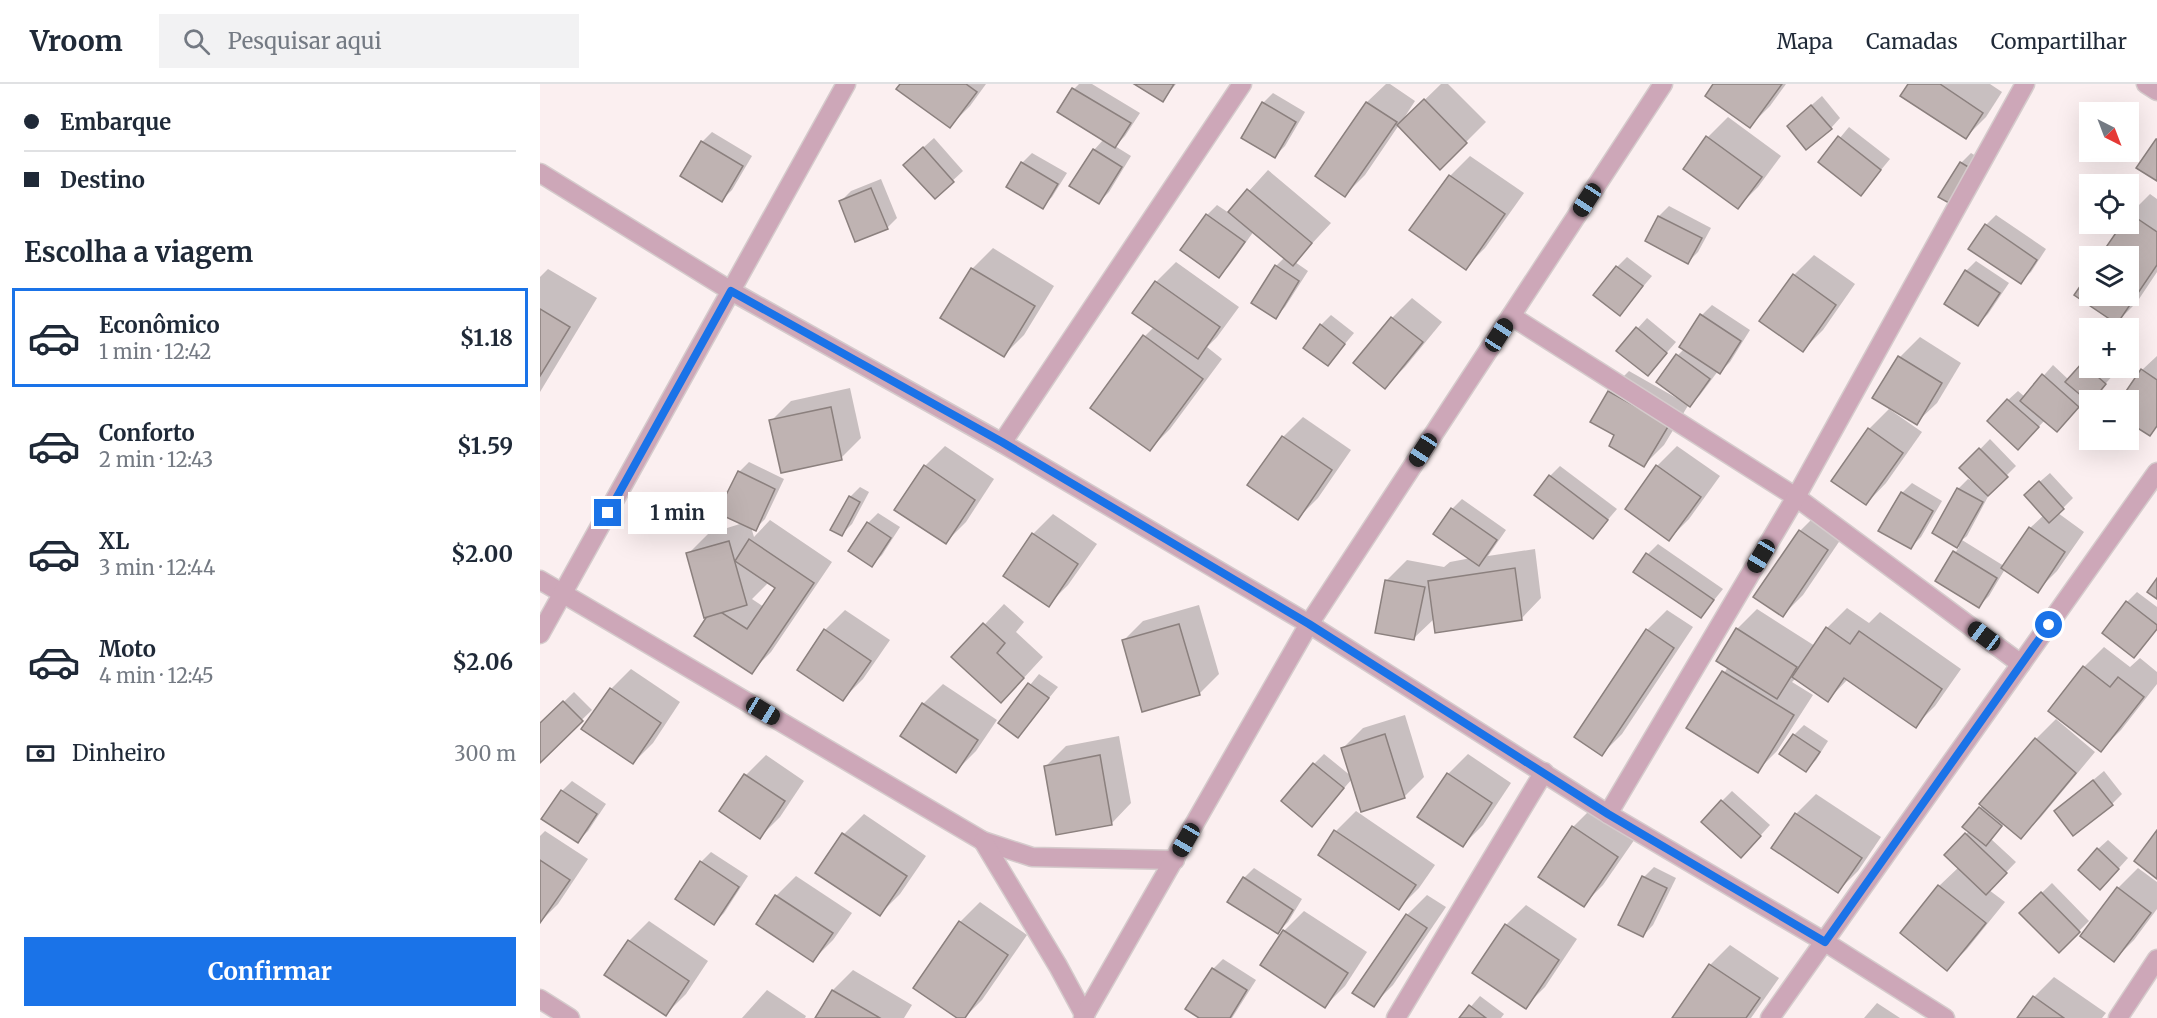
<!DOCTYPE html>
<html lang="pt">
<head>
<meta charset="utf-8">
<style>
  body { margin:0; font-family:Merriweather,serif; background:#f2f2f3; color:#1f2937; height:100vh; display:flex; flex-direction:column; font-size:22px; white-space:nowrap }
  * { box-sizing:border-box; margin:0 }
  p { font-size:20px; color:#747a83 }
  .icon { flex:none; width:33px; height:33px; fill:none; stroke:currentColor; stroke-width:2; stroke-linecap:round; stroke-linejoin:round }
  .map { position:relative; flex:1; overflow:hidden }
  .side { display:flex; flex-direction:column; background:#fff; width:540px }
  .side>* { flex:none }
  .top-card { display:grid; align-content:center; height:132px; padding:0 24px; background:#fff }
  .needle { width:39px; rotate:138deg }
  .tools { position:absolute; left:1539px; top:18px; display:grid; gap:12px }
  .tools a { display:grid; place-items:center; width:60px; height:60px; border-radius:0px; background:#fff; box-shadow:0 6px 24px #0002; font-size:30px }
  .end { position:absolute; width:27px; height:27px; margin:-14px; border:8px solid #1a73e8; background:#fff; box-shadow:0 0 0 3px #fff }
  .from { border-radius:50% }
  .bubble { position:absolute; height:42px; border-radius:0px; background:#fff; box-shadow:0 6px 24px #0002; font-size:20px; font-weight:700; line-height:42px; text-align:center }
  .car { position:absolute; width:18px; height:36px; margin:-18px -9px; border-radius:8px; box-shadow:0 0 4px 2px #0007; background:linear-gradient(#222 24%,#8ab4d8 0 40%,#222 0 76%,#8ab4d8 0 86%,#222 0) }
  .top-card b { display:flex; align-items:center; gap:21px; height:57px; font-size:22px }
  .top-card b+b { border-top:2px solid #e0e1e3 }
  .top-card i { width:15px; height:15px; background:#1f2937 }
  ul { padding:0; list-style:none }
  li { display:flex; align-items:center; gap:18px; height:99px; margin:0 12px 9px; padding:0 12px; border:3px solid transparent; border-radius:0px }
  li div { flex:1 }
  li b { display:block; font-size:22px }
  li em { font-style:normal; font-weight:700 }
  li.current { border-color:#1a73e8 }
  li>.icon { width:54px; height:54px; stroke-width:1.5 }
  h2 { padding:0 24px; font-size:27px; line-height:72px }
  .pay { display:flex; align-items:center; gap:15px; height:66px; padding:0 24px; font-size:22px }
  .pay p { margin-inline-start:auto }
  .primary-button { display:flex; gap:12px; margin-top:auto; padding:12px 24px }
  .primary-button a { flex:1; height:69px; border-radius:0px; background:#1a73e8; color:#fff; font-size:24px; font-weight:700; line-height:69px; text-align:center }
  header { display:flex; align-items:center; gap:36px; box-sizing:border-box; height:84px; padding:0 30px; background:#fff; border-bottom:2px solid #e0e1e3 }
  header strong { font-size:28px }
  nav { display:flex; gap:33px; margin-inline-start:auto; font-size:21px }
  .search { width:420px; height:54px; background:#f2f2f3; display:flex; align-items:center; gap:15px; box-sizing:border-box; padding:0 21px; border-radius:0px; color:#747a83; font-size:22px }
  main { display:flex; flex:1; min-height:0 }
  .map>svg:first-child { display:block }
</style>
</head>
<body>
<header>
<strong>Vroom</strong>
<div class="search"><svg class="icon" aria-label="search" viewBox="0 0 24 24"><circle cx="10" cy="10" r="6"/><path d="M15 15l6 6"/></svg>Pesquisar aqui</div>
<nav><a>Mapa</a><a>Camadas</a><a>Compartilhar</a></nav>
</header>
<main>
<section class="side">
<div class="top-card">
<b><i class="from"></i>Embarque</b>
<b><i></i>Destino</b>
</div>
<h2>Escolha a viagem</h2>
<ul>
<li class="current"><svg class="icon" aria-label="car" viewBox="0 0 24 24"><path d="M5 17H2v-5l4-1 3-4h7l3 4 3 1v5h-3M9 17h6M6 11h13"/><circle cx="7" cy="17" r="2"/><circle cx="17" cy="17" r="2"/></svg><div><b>Econômico</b><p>1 min · 12:42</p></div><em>$1.18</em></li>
<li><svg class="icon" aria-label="car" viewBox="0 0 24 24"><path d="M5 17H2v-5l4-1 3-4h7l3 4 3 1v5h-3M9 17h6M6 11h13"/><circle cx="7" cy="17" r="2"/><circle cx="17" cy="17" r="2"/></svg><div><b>Conforto</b><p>2 min · 12:43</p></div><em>$1.59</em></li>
<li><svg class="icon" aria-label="car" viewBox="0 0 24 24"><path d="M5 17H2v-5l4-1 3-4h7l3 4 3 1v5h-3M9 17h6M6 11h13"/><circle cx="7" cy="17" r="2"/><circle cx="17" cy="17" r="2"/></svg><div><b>XL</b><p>3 min · 12:44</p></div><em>$2.00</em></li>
<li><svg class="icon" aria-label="car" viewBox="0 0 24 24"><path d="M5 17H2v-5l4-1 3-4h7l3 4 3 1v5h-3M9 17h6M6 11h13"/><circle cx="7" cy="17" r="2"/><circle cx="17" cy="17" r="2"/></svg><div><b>Moto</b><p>4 min · 12:45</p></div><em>$2.06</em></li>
</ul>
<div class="pay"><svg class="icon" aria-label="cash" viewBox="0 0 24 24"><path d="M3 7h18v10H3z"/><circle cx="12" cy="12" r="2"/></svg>Dinheiro<p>300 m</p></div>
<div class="primary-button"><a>Confirmar</a></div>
</section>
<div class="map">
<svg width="1617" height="934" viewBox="0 0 1617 934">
  <rect width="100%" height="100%" fill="#fbeff0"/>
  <g fill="#0003" fill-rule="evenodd">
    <path d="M362,0H446L430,22L410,42Z"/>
    <path d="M539,0H552L600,29L585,52L575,62L591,72L569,108L559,118L554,66L564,55L534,5Z"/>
    <path d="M597,0H636L623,16Z"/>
    <path d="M846,0H850L875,17L864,34L865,35L901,0H908L946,38L900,84L859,41L825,91L805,111L777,92L827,18Z"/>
    <path d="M1175,0H1246L1230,22L1210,42Z"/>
    <path d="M1370,0H1450L1462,8L1446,33L1426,53Z"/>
    <path d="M733,9L765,28L745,62L735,72L723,19Z"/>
    <path d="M1282,12L1300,34L1291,44L1259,32Z"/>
    <path d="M1188,33L1241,72L1218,103L1198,123L1145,85L1168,53Z"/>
    <path d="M1309,43L1350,75L1321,110L1280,78Z"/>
    <path d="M172,48L212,72L192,106L182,116L142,92L162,58Z"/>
    <path d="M394,54L423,87L395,113L375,71Z"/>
    <path d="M492,69L527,89L512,113L502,123L482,79Z"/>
    <path d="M1431,69L1439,74L1409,118L1421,79Z"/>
    <path d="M930,72L984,109L945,164L925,184L871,145L910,92Z"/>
    <path d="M728,86L791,139L755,178L768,187L745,223L735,233L736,182L745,173L714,147L689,182L679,192L667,131L677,121L689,129Z"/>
    <path d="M341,95L357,134L347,144L301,117L311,107Z"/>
    <path d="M1610,110L1617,115V188L1597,218L1577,238L1536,210L1588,212V172H1561L1584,140H1588L1590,130Z"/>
    <path d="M1129,122L1171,144L1158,168L1148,178L1107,156L1119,132Z"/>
    <path d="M1456,131L1506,165L1491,188L1480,198L1446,141Z"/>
    <path d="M453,164L514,202L484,251L464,271L402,233L433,184Z"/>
    <path d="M1274,171L1315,200L1283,246L1263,266L1254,191Z"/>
    <path d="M1087,173L1112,192L1080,230L1077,183Z"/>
    <path d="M1436,177L1469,199L1448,230L1438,240L1426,187Z"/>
    <path d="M636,178L699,223L677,253L667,263L682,275L630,345L610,365L552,323L605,252L614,243L616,198Z"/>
    <path d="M8,185L57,214L0,308V193Z"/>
    <path d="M872,214L902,238L865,283L845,303L852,234Z"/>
    <path d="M1172,221L1210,246L1190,278L1180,288L1178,287L1160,311L1150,321L1149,320L1124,361L1104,381L1076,351L1052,338L1069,307L1089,287L1140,316L1138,271L1144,265L1162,231Z"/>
    <path d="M791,231L814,249L788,280L781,241Z"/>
    <path d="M1107,234L1136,258L1108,290L1078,266Z"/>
    <path d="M1380,253L1421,279L1397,319L1376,339L1334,313L1360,273Z"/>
    <path d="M1617,272V343L1610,350L1588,316H1582L1602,286Z"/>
    <path d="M1550,274V284H1569L1575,289L1551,316L1546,314L1527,336H1505L1488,354L1468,316L1478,307L1485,313L1513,281L1529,296Z"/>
    <path d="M310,304L321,354L301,374L231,337L251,317Z"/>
    <path d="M1349,325L1382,348L1346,399L1326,420L1329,345Z"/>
    <path d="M763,333L811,366L778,414L758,434L743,353Z"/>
    <path d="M1450,355L1476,382L1451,407L1427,452L1422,456L1464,482L1490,444L1504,431L1496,401L1510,389L1533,414L1518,429L1544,448L1517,487L1497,507L1465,485L1449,512L1439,522L1397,497L1419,463L1394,449L1418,405L1428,395L1435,399L1422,384Z"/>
    <path d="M405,362L454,395L426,438L406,458L385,382Z"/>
    <path d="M1137,362L1180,392L1149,435L1129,455L1087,424L1117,382Z"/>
    <path d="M209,378L244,395L225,435L215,445L211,443L214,453L230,436L292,478L231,568L211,588L170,530L148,470L168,450L203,439L199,388ZM226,496L237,504L224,523L212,515L227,500Z"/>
    <path d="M1020,382L1077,425L1053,453L1010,392Z"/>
    <path d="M1372,399L1402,417L1381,453L1371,463L1362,409Z"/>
    <path d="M320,403L329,408L312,440L302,450L310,413Z"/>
    <path d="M922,415L966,446L948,472L995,465L1001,514L981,535L895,534L874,554L836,548L847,496L867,476L904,483L910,478L931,474L895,450L912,425Z"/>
    <path d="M1280,427L1307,446L1263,511L1243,531L1260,447Z"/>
    <path d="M338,429L360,443L342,471L332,481L328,439Z"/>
    <path d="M513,430L557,460L528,501L508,521L493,450Z"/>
    <path d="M1118,460L1183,505L1161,532L1108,470Z"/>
    <path d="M1597,508L1617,523V546L1594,572L1587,518Z"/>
    <path d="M464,520L484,538L476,548L503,573L481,597L414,573Z"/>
    <path d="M659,521L679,590L659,610L583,557L603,537Z"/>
    <path d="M1307,524L1329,539L1340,528L1421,585L1395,622L1375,642L1308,595L1288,616L1256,594L1252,598L1273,611L1237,667L1217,687L1148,644L1188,583L1197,545L1217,525L1275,562L1287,544Z"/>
    <path d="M305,526L350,556L323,595L303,615L285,546Z"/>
    <path d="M1127,526L1153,543L1082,650L1062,670L1107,546Z"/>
    <path d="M1564,563L1590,583L1600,574L1617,588V600L1581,646L1561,666L1544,583Z"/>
    <path d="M91,585L140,618L113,659L93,679L71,605Z"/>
    <path d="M499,590L518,603L478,652L460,638Z"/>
    <path d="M403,600L457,636L436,667L416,687L383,620Z"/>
    <path d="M34,608L52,626L0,676V641Z"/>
    <path d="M865,631L884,693L864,713L812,695L772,741L774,680L784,670L811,692L803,664L823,644Z"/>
    <path d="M1516,635L1555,668L1501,733L1481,753L1465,739L1451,755L1476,778L1449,806L1465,818L1427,865L1407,885L1362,849L1399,802L1419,783L1406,771L1429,747L1440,724L1496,655Z"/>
    <path d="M1264,641L1288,657L1276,676L1266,686L1254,651Z"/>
    <path d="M579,652L591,719L571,740L506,682L526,662Z"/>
    <path d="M928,670L971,699L943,741L923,761L880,732L908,690Z"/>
    <path d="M226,671L264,697L240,733L220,753L206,691Z"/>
    <path d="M1564,687L1582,710L1572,720L1516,727Z"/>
    <path d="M32,697L66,720L48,747L38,757L22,707Z"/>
    <path d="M1192,707L1230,741L1211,762L1182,717Z"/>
    <path d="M1276,710L1341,753L1318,787L1298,807L1256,730Z"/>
    <path d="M1053,723L1097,752L1063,801L1043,821L1033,743Z"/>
    <path d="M816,727L895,781L879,804L859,824L796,747Z"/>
    <path d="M324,730L386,772L360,810L340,830L304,750Z"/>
    <path d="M5,747L48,775L18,820L0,838V752Z"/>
    <path d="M1568,756L1588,774L1570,794L1558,765Z"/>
    <path d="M171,768L208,792L184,829L174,839L161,778Z"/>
    <path d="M1114,783L1136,794L1113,841L1103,852L1080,840L1104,793Z"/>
    <path d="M714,784L762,815L748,838L738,848L704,794Z"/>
    <path d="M1598,784L1617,798V825L1594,856L1574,876L1578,804Z"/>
    <path d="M256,792L312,829L293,856L273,876L236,812Z"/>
    <path d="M1512,799L1549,837L1519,867L1481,829Z"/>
    <path d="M887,811L906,823L853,901L833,921L867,831Z"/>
    <path d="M440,818L487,851L442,916L424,934H420V838Z"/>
    <path d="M986,821L1037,855L1005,903L985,923L934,889L966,841Z"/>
    <path d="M764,827L827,868L805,902L785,922L744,847Z"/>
    <path d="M109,837L168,877L146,910L126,930L67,890L89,857Z"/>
    <path d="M1190,861L1239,894L1211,934H1134L1170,881Z"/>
    <path d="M683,875L716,896L692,934H662L673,885Z"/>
    <path d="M313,886L372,921L364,934H277L293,906Z"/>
    <path d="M1514,893L1566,929L1562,934H1479L1494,913Z"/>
    <path d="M227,906L266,932L265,934H202Z"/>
    <path d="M940,912L964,930L961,934H921Z"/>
    <path d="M1337,919L1360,934H1324Z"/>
  </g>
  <g fill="#bfb3b2" stroke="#8b807e" stroke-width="1.5">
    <path d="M360,0H426L437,8L410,44L356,5Z"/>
    <path d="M594,0H634L623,18Z"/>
    <path d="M1173,0H1242L1210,44L1165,12Z"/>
    <path d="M1368,0H1400L1443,29L1426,55L1360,12Z"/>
    <path d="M532,4L591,39L575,64L517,28Z"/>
    <path d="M884,15L927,59L900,86L857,41Z"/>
    <path d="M722,18L756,38L735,74L701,54Z"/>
    <path d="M826,18L857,38L805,113L775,92Z"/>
    <path d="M1271,21L1292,45L1266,66L1247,42Z"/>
    <path d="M1166,52L1222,93L1198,125L1143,85Z"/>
    <path d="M1298,52L1341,86L1321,112L1278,78Z"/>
    <path d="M1616,55H1617V97L1596,84Z"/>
    <path d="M161,57L203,82L182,118L140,92Z"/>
    <path d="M383,63L414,98L395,115L363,81Z"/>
    <path d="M553,65L582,83L559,120L529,102Z"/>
    <path d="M481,78L518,100L503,125L466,103Z"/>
    <path d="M1420,78L1430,84L1409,119L1398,113Z"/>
    <path d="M909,91L965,130L926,186L869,146Z"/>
    <path d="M331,104L348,145L315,158L299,117Z"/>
    <path d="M707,105L772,159L753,182L688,128Z"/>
    <path d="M1589,129L1617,148V181L1577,240L1534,211L1550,188V212H1588V172H1560L1582,140H1588Z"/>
    <path d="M666,130L705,158L679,194L640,166Z"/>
    <path d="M1118,132L1162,154L1148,180L1105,157Z"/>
    <path d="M1445,140L1497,176L1481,200L1428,165Z"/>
    <path d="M735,181L759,197L736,235L711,219Z"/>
    <path d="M1076,182L1103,202L1080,232L1053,211Z"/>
    <path d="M431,184L495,222L464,273L400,234Z"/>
    <path d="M1425,186L1460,209L1438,242L1404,220Z"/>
    <path d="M1253,190L1296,221L1263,268L1219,237Z"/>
    <path d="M615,197L680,243L658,275L592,229Z"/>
    <path d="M0,225L30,243L0,292Z"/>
    <path d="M1160,230L1201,257L1180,290L1139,263Z"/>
    <path d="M851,233L883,258L845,305L813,279Z"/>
    <path d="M780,240L805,260L788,282L763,264Z"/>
    <path d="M1096,243L1127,269L1108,292L1076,267Z"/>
    <path d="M603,251L663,295L610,367L550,324Z"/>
    <path d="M1136,270L1170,295L1150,323L1116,298Z"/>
    <path d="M1358,272L1402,299L1377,341L1332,314Z"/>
    <path d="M1542,279L1566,300L1553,316H1550V319L1525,298Z"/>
    <path d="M1601,285L1617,296V342L1610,352L1588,338V316H1580Z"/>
    <path d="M1502,290L1539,323L1517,348L1480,317Z"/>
    <path d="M1068,307L1129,341L1104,383L1069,362L1074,351L1050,338Z"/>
    <path d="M1467,315L1499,343L1478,366L1447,337Z"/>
    <path d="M291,323L302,376L241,389L229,336Z"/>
    <path d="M1328,344L1363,369L1326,421L1291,397Z"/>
    <path d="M742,352L792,386L758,436L707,401Z"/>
    <path d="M1439,364L1468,393L1448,412L1419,384Z"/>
    <path d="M384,381L435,416L406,460L354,426Z"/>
    <path d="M1116,381L1161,413L1129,457L1085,425Z"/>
    <path d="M198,387L235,405L216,447L177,429Z"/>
    <path d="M1009,391L1068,436L1053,455L994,411Z"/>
    <path d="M1499,397L1524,425L1509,439L1484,411Z"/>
    <path d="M1417,404L1443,418L1417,464L1392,449Z"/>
    <path d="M1361,408L1393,427L1371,465L1338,447Z"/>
    <path d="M309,412L320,418L302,452L290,446Z"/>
    <path d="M911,424L957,456L939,482L893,450Z"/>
    <path d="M327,438L351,454L332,483L308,467Z"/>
    <path d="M1489,443L1525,468L1498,509L1461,484Z"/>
    <path d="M1259,446L1288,466L1243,533L1213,513Z"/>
    <path d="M492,449L538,480L509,523L463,492Z"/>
    <path d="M209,455L274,499L212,590L154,552L173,523L207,545L235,504L195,477Z"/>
    <path d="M189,457L207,521L164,534L146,469Z"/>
    <path d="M1413,467L1457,494L1439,524L1395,497Z"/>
    <path d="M1106,469L1174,516L1161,534L1093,488Z"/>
    <path d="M975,484L982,536L895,549L888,497Z"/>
    <path d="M1617,494V515L1607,508Z"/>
    <path d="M845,496L885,503L874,556L835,549Z"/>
    <path d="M1586,517L1617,541V545L1594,574L1562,549Z"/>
    <path d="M443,539L465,559L457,569L484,594L461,619L411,573Z"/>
    <path d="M639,540L660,611L602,628L582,556Z"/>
    <path d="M1286,543L1310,560L1319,547L1402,605L1376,644L1304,594L1288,618L1252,593Z"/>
    <path d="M1196,544L1257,583L1237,615L1176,577Z"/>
    <path d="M284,545L331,577L303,617L257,586Z"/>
    <path d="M1106,545L1134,564L1062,672L1034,653Z"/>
    <path d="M1543,582L1570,603L1578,593L1604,613L1561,668L1508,627Z"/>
    <path d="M1182,587L1254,631L1218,689L1146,644Z"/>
    <path d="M488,599L509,614L478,654L458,639Z"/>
    <path d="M70,604L121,639L93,680L41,645Z"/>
    <path d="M23,617L43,637L0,679V639Z"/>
    <path d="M382,619L438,656L416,689L360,652Z"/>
    <path d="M845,650L865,714L821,728L801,664Z"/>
    <path d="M1253,650L1280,668L1266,688L1239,670Z"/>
    <path d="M1495,654L1536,689L1481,755L1439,720Z"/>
    <path d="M560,671L572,741L516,751L504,682Z"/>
    <path d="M773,679L804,704L772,743L741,717Z"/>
    <path d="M907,689L952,719L923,763L877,733Z"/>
    <path d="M204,690L245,717L220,755L179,727Z"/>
    <path d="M1553,696L1573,721L1533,752L1514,727Z"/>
    <path d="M21,706L57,730L38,759L1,735Z"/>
    <path d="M1181,716L1221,752L1201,774L1161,738Z"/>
    <path d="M1439,723L1462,742L1446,762L1422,743Z"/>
    <path d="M1255,729L1322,774L1298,809L1231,764Z"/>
    <path d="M1032,742L1078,773L1044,823L998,793Z"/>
    <path d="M794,746L876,801L859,826L778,771Z"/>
    <path d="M1617,746V795L1594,777Z"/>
    <path d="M302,749L367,792L340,832L275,789Z"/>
    <path d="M1425,749L1467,789L1446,811L1404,771Z"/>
    <path d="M1557,764L1579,785L1560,806L1538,786Z"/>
    <path d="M0,776L30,796L0,839Z"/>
    <path d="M160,777L199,803L174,841L135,815Z"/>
    <path d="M1102,792L1127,804L1103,853L1078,841Z"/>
    <path d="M703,793L753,826L738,850L687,818Z"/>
    <path d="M1398,801L1446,839L1407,887L1360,849Z"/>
    <path d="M1577,803L1611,829L1574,878L1540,852Z"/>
    <path d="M1501,808L1540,848L1519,869L1479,829Z"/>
    <path d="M235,811L293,849L273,878L216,840Z"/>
    <path d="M866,830L887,844L834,923L812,909Z"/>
    <path d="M419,837L468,871L425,934H417L373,904Z"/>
    <path d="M965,840L1019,876L986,925L932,889Z"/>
    <path d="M743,846L808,889L785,924L720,881Z"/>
    <path d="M88,856L149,897L126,932L64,891Z"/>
    <path d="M1169,880L1220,914L1206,934H1132Z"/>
    <path d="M672,884L707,906L690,934H659L645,925Z"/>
    <path d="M292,906L340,934H275Z"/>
    <path d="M1493,912L1524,934H1477Z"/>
    <path d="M929,921L946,934H919Z"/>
  </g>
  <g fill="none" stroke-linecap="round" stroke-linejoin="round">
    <defs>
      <g id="minor">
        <path d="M1606,0L1617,7"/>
        <path d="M0,89L191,207L462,359L769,540L1068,730L1285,858L1405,934"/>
        <path d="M971,232L1256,413L1481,580"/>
        <path d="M462,359L702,0"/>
        <path d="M0,496L443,757L492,773L635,776"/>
        <path d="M0,550L306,0"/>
        <path d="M1068,730L1256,413L1485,0"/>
        <path d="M443,757L518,882L545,932"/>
        <path d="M0,915L30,934"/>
        <path d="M543,934L769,540L1123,0"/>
        <path d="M856,934L1004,688"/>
        <path d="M1230,934L1617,388"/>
        <path d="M1578,934L1617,875"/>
      </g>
    </defs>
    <use href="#minor" stroke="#d5cbcc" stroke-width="21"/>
    <use href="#minor" stroke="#cda7b8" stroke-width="18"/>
  </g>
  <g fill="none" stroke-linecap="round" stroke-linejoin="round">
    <path stroke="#1a73e8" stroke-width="8" d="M68,429L191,207L462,358L769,540L1068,730L1285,858L1509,541"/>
  </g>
</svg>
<div class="tools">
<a><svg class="needle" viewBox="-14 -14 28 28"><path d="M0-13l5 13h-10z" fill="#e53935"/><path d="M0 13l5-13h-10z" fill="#747a83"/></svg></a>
<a><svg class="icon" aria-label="locate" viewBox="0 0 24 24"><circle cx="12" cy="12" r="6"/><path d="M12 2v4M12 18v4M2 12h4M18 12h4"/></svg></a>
<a><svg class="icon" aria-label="layers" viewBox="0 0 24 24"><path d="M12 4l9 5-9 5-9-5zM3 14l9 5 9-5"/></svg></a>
<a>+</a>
<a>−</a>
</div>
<i class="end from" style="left:1509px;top:541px"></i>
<i class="end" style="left:68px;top:429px"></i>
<div class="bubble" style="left:88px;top:408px;width:99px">1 min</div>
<i class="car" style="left:1047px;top:116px;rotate:213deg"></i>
<i class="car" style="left:959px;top:251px;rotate:33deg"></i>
<i class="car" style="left:883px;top:366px;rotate:213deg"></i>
<i class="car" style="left:1221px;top:472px;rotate:211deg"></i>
<i class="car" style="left:1444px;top:552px;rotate:307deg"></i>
<i class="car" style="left:223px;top:627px;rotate:121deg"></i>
<i class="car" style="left:646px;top:756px;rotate:210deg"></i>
</div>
</main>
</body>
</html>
